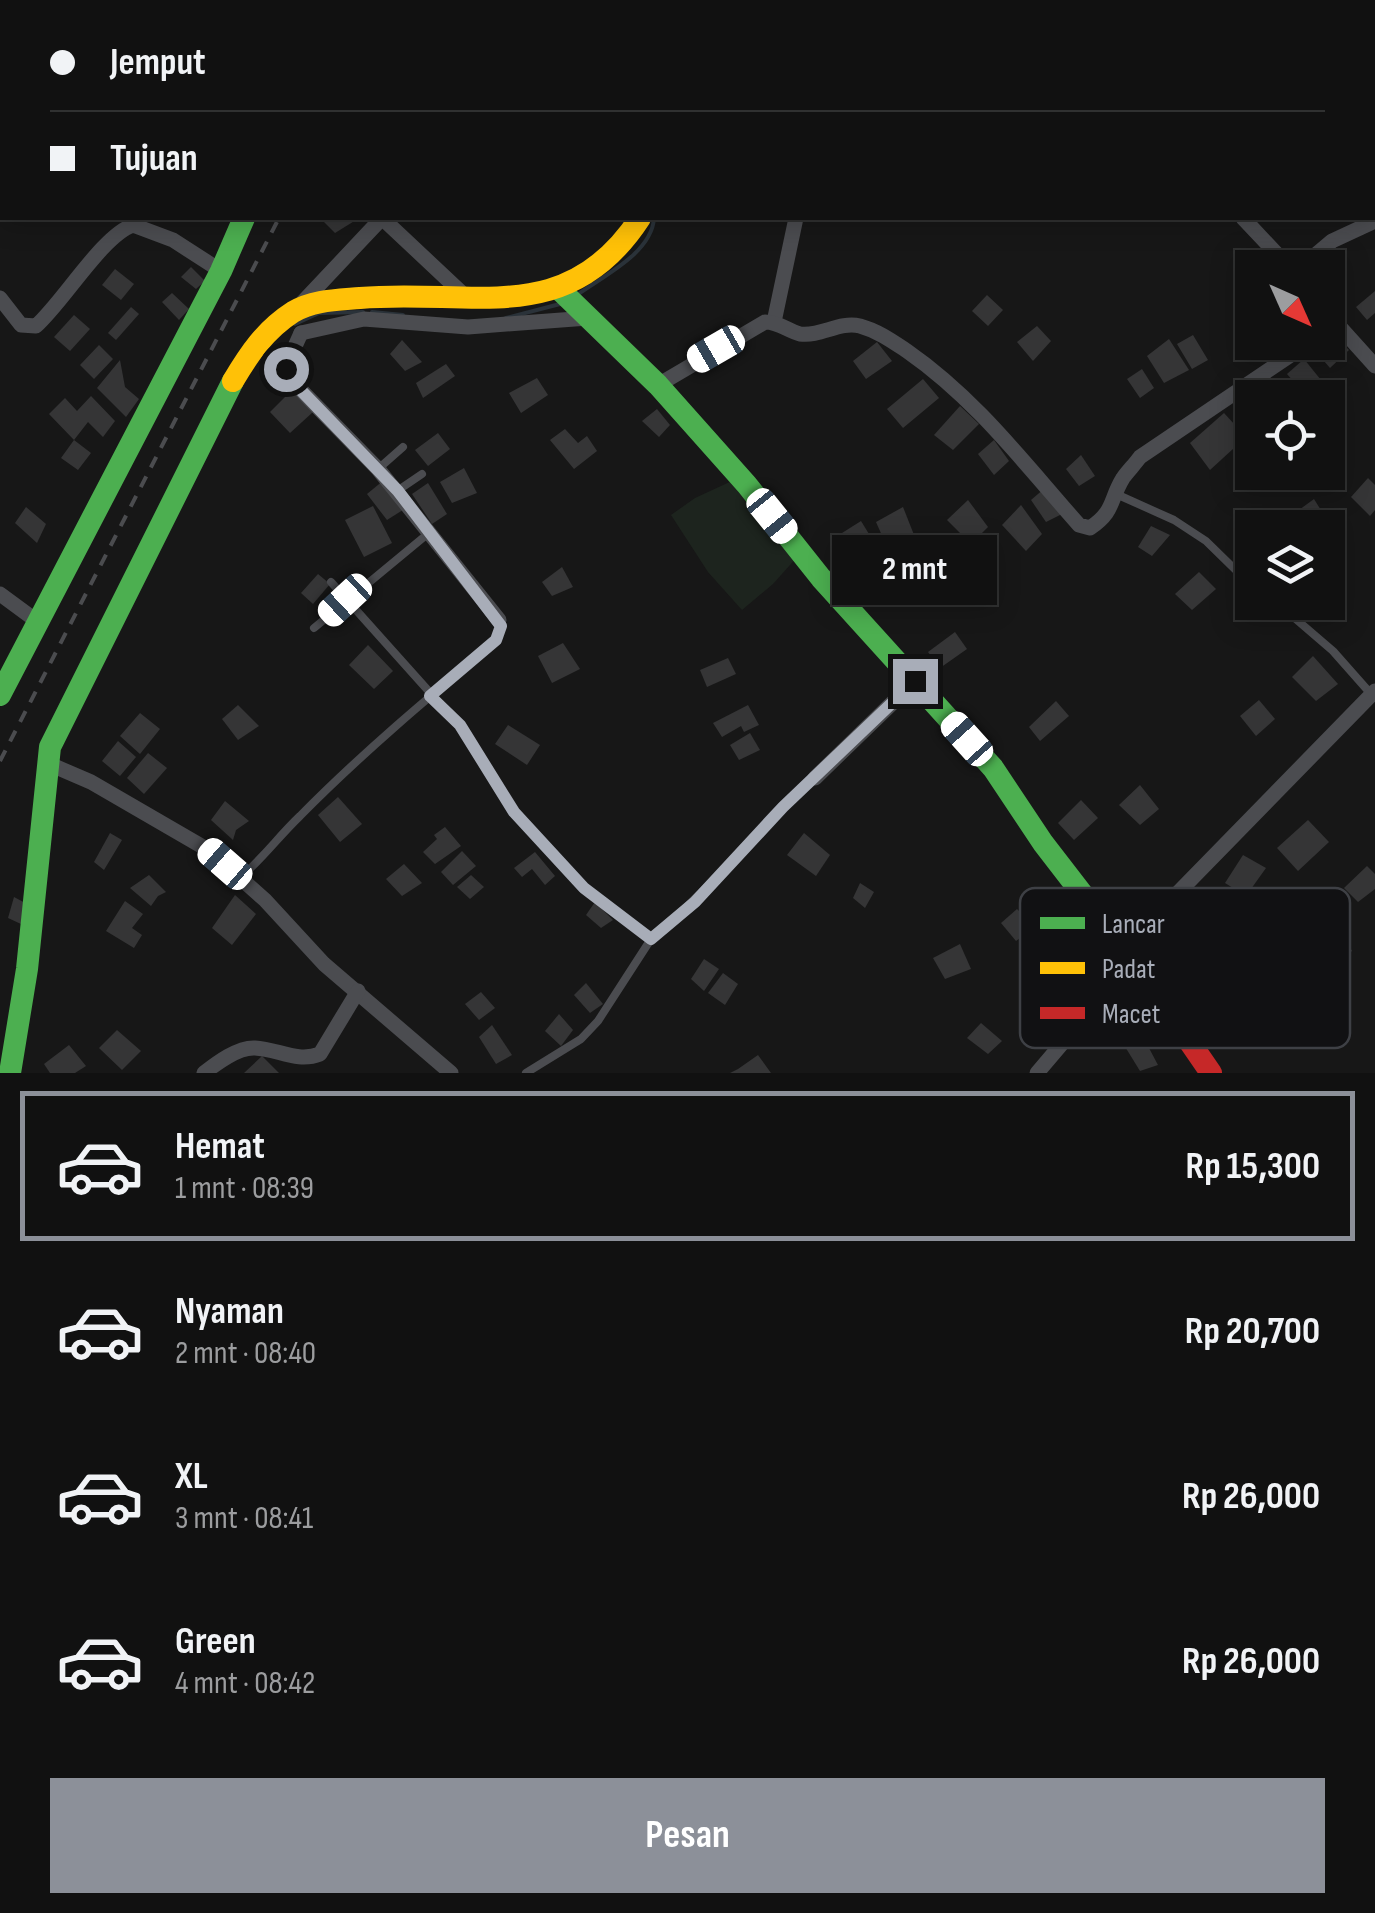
<!DOCTYPE html>
<html lang="id">
<head>
<meta charset="utf-8">
<style>
  body { margin:0; font-family:"Sofia Sans Condensed",sans-serif; background:#1e1f1f; color:#f1f3f6; height:100vh; display:flex; flex-direction:column; font-size:38px; white-space:nowrap }
  * { box-sizing:border-box; margin:0 }
  p { font-size:32px; color:#9c9d9f }
  .icon { flex:none; width:55px; height:55px; fill:none; stroke:currentColor; stroke-width:2; stroke-linecap:round; stroke-linejoin:round }
  .map { position:relative; height:1073px; overflow:hidden }
  .side { display:flex; flex-direction:column; background:#111; flex:1 }
  .side>* { flex:none }
  .guide { position:absolute; left:0px; top:0px; width:1375px; height:220px; box-shadow:0 5px 25px #0003,0 0 0 2px #303131; display:grid; align-content:center; height:220px; padding:0 50px; background:#111 }
  .needle { width:65px; rotate:135deg }
  .fabs { position:absolute; left:1235px; top:250px; display:grid; gap:20px }
  .fabs a { display:grid; place-items:center; width:110px; height:110px; border-radius:0px; background:#111; box-shadow:0 5px 25px #0003,0 0 0 2px #303131; font-size:50px }
  .end { position:absolute; width:45px; height:45px; margin:-22px; border:12px solid #a8adb8; background:#111; box-shadow:0 0 0 5px #111 }
  .from { border-radius:50% }
  .bubble { position:absolute; height:70px; border-radius:0px; background:#111; box-shadow:0 5px 25px #0003,0 0 0 2px #303131; font-size:32px; font-weight:700; line-height:70px; text-align:center }
  .car { position:absolute; width:30px; height:60px; margin:-30px -15px; border-radius:12px; box-shadow:0 0 8px 2px #0007; background:linear-gradient(#fff 24%,#345 0 40%,#fff 0 76%,#345 0 86%,#fff 0) }
  .guide b { display:flex; align-items:center; gap:35px; height:95px; font-size:38px }
  .guide b+b { border-top:2px solid #303131 }
  .guide i { width:25px; height:25px; background:#f1f3f6 }
  ul { padding:18px 0 0; list-style:none }
  li { display:flex; align-items:center; gap:30px; height:150px; margin:0 20px 15px; padding:0 30px; border:5px solid transparent; border-radius:0px }
  li div { flex:1 }
  li b { display:block; font-size:38px }
  li em { font-style:normal; font-weight:700 }
  li.on { border-color:#8c9099 }
  li>.icon { width:90px; height:90px; stroke-width:1.5 }
  .action { display:flex; gap:20px; margin-top:auto; padding:20px 50px }
  .action a { flex:1; height:115px; border-radius:0px; background:#8c9099; color:#fff; font-size:40px; font-weight:700; line-height:115px; text-align:center }
  .map>svg:first-child { display:block }
</style>
</head>
<body>
<div class="map">
<svg width="1375" height="1073" viewBox="0 0 1375 1073">
  <rect width="100%" height="100%" fill="#171717"/>
  <path fill="#1d241e" d="M734,480L798,556L773,584L742,610L708,572L671,515L695,498Z"/>
  <g fill="none" stroke-linecap="round" stroke-linejoin="round">
    <g stroke="#2a3239" stroke-width="4">
      <path d="M577,295C603,276 652,253 654,218"/>
      <path d="M372,312L403,315"/>
      <path d="M506,318L560,304"/>
      <path d="M295,324L319,313L363,312"/>
    </g>
  </g>
  <g fill="#353536">
    <path d="M320,218H353L356,220L335,233Z"/>
    <path d="M191,267L205,281L196,289L181,277Z"/>
    <path d="M115,269L134,284L121,300L102,285Z"/>
    <path d="M1375,291V313L1367,320L1356,307Z"/>
    <path d="M172,293L189,309L179,320L162,302Z"/>
    <path d="M987,295L1003,310L988,326L972,311Z"/>
    <path d="M131,307L139,314L116,340L108,333Z"/>
    <path d="M74,315L90,329L70,351L54,337Z"/>
    <path d="M1037,326L1051,341L1033,361L1017,342Z"/>
    <path d="M1193,335L1208,360L1192,369L1177,344Z"/>
    <path d="M1335,336L1349,350L1330,368L1317,353Z"/>
    <path d="M1169,339L1189,370L1164,383L1147,356Z"/>
    <path d="M402,340L422,362L405,371L390,354Z"/>
    <path d="M877,342L892,361L866,379L853,361Z"/>
    <path d="M99,345L113,359L94,379L80,365Z"/>
    <path d="M1304,359L1325,385L1307,397L1287,374Z"/>
    <path d="M120,360L125,387L139,399L126,417L97,388Z"/>
    <path d="M446,364L455,376L423,398L416,383Z"/>
    <path d="M1142,369L1154,388L1140,398L1127,379Z"/>
    <path d="M537,378L548,395L521,413L509,393Z"/>
    <path d="M1270,378L1288,398L1251,396Z"/>
    <path d="M923,379L939,398L903,428L887,409Z"/>
    <path d="M291,391L313,412L290,433L270,412Z"/>
    <path d="M91,396L115,421L103,437L88,422L74,440L91,453L78,470L61,458L74,440L49,414L65,398L77,411Z"/>
    <path d="M960,406L979,424L953,450L934,435Z"/>
    <path d="M657,409L670,425L659,437L642,421Z"/>
    <path d="M1224,413L1246,437L1210,470L1190,443Z"/>
    <path d="M565,429L578,443L587,436L597,451L574,469L550,440Z"/>
    <path d="M438,433L450,449L428,466L415,450Z"/>
    <path d="M994,440L1009,461L994,475L978,454Z"/>
    <path d="M1081,455L1095,476L1079,486L1066,469Z"/>
    <path d="M464,468L477,493L452,503L440,482Z"/>
    <path d="M1368,478L1375,485V510L1370,516L1351,497Z"/>
    <path d="M384,480L406,508L387,520L367,494Z"/>
    <path d="M428,483L447,514L432,524L412,494Z"/>
    <path d="M1045,488L1062,514L1046,522L1031,500Z"/>
    <path d="M1314,499L1324,515L1302,528L1292,515Z"/>
    <path d="M968,500L988,527L971,544L947,520Z"/>
    <path d="M1021,505L1042,534L1026,551L1002,525Z"/>
    <path d="M373,506L392,543L364,557L345,520Z"/>
    <path d="M26,507L46,524L37,543L15,523Z"/>
    <path d="M903,507L920,550L895,565L876,522Z"/>
    <path d="M861,521L869,534L850,547L842,533Z"/>
    <path d="M1151,526L1170,535L1152,556L1138,547Z"/>
    <path d="M562,567L573,587L552,596L542,582Z"/>
    <path d="M1199,572L1216,589L1192,610L1175,594Z"/>
    <path d="M318,574L330,584L313,604L301,593Z"/>
    <path d="M955,632L967,649L940,668L928,652Z"/>
    <path d="M563,643L580,669L552,683L538,656Z"/>
    <path d="M368,645L393,671L374,689L349,665Z"/>
    <path d="M1313,656L1338,684L1316,701L1292,677Z"/>
    <path d="M728,658L736,674L707,687L700,670Z"/>
    <path d="M1259,700L1275,719L1256,736L1240,716Z"/>
    <path d="M1056,701L1069,716L1040,741L1029,727Z"/>
    <path d="M238,705L259,726L238,740L222,719Z"/>
    <path d="M748,705L759,725L744,732L741,726L722,737L713,723Z"/>
    <path d="M140,713L160,729L140,754L120,736Z"/>
    <path d="M508,725L540,745L527,765L495,744Z"/>
    <path d="M750,733L760,750L739,760L730,745Z"/>
    <path d="M118,741L136,757L120,776L102,761Z"/>
    <path d="M148,753L167,768L144,794L127,778Z"/>
    <path d="M1140,785L1159,809L1140,825L1119,805Z"/>
    <path d="M338,797L362,824L340,842L318,815Z"/>
    <path d="M1081,800L1098,818L1074,840L1058,823Z"/>
    <path d="M225,801L249,821L236,830L233,840L211,820Z"/>
    <path d="M1308,820L1329,842L1298,871L1277,848Z"/>
    <path d="M445,827L461,846L435,864L423,852L437,839L434,835Z"/>
    <path d="M110,833L122,840L104,870L94,862Z"/>
    <path d="M804,833L830,855L816,876L787,855Z"/>
    <path d="M462,851L476,866L453,885L441,872Z"/>
    <path d="M535,852L555,876L545,885L532,869L522,877L514,868Z"/>
    <path d="M1243,855L1266,868L1246,896L1225,883Z"/>
    <path d="M404,864L422,883L402,896L386,879Z"/>
    <path d="M1367,866L1375,874V889L1358,902L1344,888Z"/>
    <path d="M149,875L166,892L158,896L151,906L130,888Z"/>
    <path d="M471,875L484,887L470,899L457,887Z"/>
    <path d="M860,883L874,892L865,908L853,898Z"/>
    <path d="M235,895L256,914L232,945L212,928Z"/>
    <path d="M14,897L29,905L21,924L8,918Z"/>
    <path d="M125,901L143,914L132,928L142,935L134,948L106,931Z"/>
    <path d="M595,902L613,920L601,928L586,915Z"/>
    <path d="M1017,909L1035,927L1016,941L1001,923Z"/>
    <path d="M1333,919L1352,951L1327,969L1305,938Z"/>
    <path d="M960,944L971,969L945,979L933,958Z"/>
    <path d="M704,959L719,969L704,991L691,979Z"/>
    <path d="M723,973L738,984L725,1005L708,993Z"/>
    <path d="M586,983L603,1004L590,1013L574,995Z"/>
    <path d="M481,992L495,1008L479,1020L465,1004Z"/>
    <path d="M559,1014L573,1030L561,1046L545,1031Z"/>
    <path d="M981,1023L1002,1041L988,1054L967,1038Z"/>
    <path d="M492,1025L512,1055L496,1064L479,1037Z"/>
    <path d="M117,1030L141,1051L122,1070L99,1048Z"/>
    <path d="M1142,1035L1158,1065L1140,1071L1124,1045Z"/>
    <path d="M69,1045L86,1066L75,1073H50L44,1064Z"/>
    <path d="M758,1055L771,1073H730L738,1069Z"/>
    <path d="M262,1056L279,1073H244Z"/>
  </g>
  <g fill="none" stroke-linecap="round" stroke-linejoin="round">
    <g stroke="#4b4c50" stroke-width="8">
      <path d="M378,469L403,447"/>
      <path d="M397,491L422,474"/>
      <path d="M1116,494L1174,520L1206,541L1252,586"/>
      <path d="M331,582L459,725L514,812L584,888L651,939C710,889 758,829 815,778"/>
      <path d="M1276,602L1333,651L1371,694"/>
      <path d="M314,628L430,532"/>
      <path d="M241,877C263,858 279,836 300,816C361,754 429,697 496,641L501,630L499,620"/>
      <path d="M526,1073L581,1039L598,1021L651,939"/>
    </g>
    <g stroke="#4b4c50" stroke-width="15">
      <path d="M790,0L792,2"/>
      <path d="M1024,0L1027,2"/>
      <path d="M1245,0L1247,2"/>
      <path d="M579,2L583,0"/>
      <path d="M972,2L975,0"/>
      <path d="M1064,2L1067,0"/>
      <path d="M1372,201L1375,204"/>
      <path d="M382,218L464,295"/>
      <path d="M1243,218L1290,268"/>
      <path d="M1300,268L1332,241L1375,221"/>
      <path d="M0,298L21,325L36,326C64,301 102,236 133,225L173,240L221,271"/>
      <path d="M302,303L382,218"/>
      <path d="M1330,316L1375,366"/>
      <path d="M774,322L796,218"/>
      <path d="M301,333L287,364L290,379L378,469L499,620"/>
      <path d="M301,333L364,319L468,327L588,318"/>
      <path d="M658,385L765,322C779,322 788,331 800,334C821,337 839,321 860,326C878,331 892,341 907,351C976,399 1024,463 1079,525L1090,528C1115,511 1109,501 1123,478C1128,471 1135,464 1140,457L1310,342"/>
      <path d="M0,594L38,622"/>
      <path d="M47,763L91,782L210,851L265,900L324,964L451,1073"/>
      <path d="M815,778L915,681"/>
      <path d="M1124,948L1375,691"/>
      <path d="M204,1073C217,1063 238,1047 255,1048C278,1049 297,1063 320,1054L358,991"/>
      <path d="M1037,1073L1133,960"/>
    </g>
    <g stroke="#4caf50" stroke-width="22">
      <path d="M563,0L564,2"/>
      <path d="M344,2L345,0"/>
      <path d="M559,289L658,385L747,485L821,578L993,768L1043,843L1134,961"/>
      <path d="M0,695L221,271L244,218"/>
      <path d="M10,1073L27,969L50,747L233,381"/>
    </g>
    <path stroke="#ffc107" stroke-width="22" d="M233,381C249,354 265,330 293,312C313,300 337,300 360,298C471,288 567,330 640,218"/>
    <path stroke="#c62828" stroke-width="22" d="M1134,961L1211,1073"/>
    <g stroke="#4b4c4f" stroke-width="4" stroke-dasharray="12 10" stroke-linecap="butt">
      <path d="M378,2L379,0"/>
      <path d="M0,761L279,218"/>
    </g>
  </g>
  <g fill="none" stroke-linecap="round" stroke-linejoin="round">
    <path stroke="#a8adb8" stroke-width="12" d="M286,369L290,379L398,491L501,626L496,640L430,696L460,725L514,812L584,888L651,939L695,902L783,807L915,681"/>
  </g>
  <rect x="1020" y="888" width="330" height="160" rx="15" fill="#111113" stroke="#3e4045" stroke-width="2.5"/>
  <rect x="1040" y="917" width="45" height="12" fill="#4caf50"/>
  <rect x="1040" y="962" width="45" height="12" fill="#ffc107"/>
  <rect x="1040" y="1007" width="45" height="12" fill="#c62828"/>
  <g font-size="28" fill="#a8adb8">
    <text x="1102" y="933">Lancar</text>
    <text x="1102" y="978">Padat</text>
    <text x="1102" y="1023">Macet</text>
  </g>
</svg>
<div class="fabs">
<a><svg class="needle" viewBox="-14 -14 28 28"><path d="M0-13l5 13h-10z" fill="#e53935"/><path d="M0 13l5-13h-10z" fill="#9c9d9f"/></svg></a>
<a><svg class="icon" aria-label="locate" viewBox="0 0 24 24"><circle cx="12" cy="12" r="6"/><path d="M12 2v4M12 18v4M2 12h4M18 12h4"/></svg></a>
<a><svg class="icon" aria-label="layers" viewBox="0 0 24 24"><path d="M12 4l9 5-9 5-9-5zM3 14l9 5 9-5"/></svg></a>
</div>
<i class="end from" style="left:286px;top:369px"></i>
<i class="end" style="left:915px;top:681px"></i>
<div class="bubble" style="left:832px;top:535px;width:165px">2 mnt</div>
<i class="car" style="left:716px;top:349px;rotate:240deg"></i>
<i class="car" style="left:772px;top:516px;rotate:141deg"></i>
<i class="car" style="left:345px;top:600px;rotate:227deg"></i>
<i class="car" style="left:967px;top:739px;rotate:318deg"></i>
<i class="car" style="left:225px;top:864px;rotate:311deg"></i>
<div class="guide">
<b><i class="from"></i>Jemput</b>
<b><i></i>Tujuan</b>
</div>
</div>
<section class="side">
<ul>
<li class="on"><svg class="icon" aria-label="car" viewBox="0 0 24 24"><path d="M5 17H2v-5l4-1 3-4h7l3 4 3 1v5h-3M9 17h6M6 11h13"/><circle cx="7" cy="17" r="2"/><circle cx="17" cy="17" r="2"/></svg><div><b>Hemat</b><p>1 mnt · 08:39</p></div><em>Rp 15,300</em></li>
<li><svg class="icon" aria-label="car" viewBox="0 0 24 24"><path d="M5 17H2v-5l4-1 3-4h7l3 4 3 1v5h-3M9 17h6M6 11h13"/><circle cx="7" cy="17" r="2"/><circle cx="17" cy="17" r="2"/></svg><div><b>Nyaman</b><p>2 mnt · 08:40</p></div><em>Rp 20,700</em></li>
<li><svg class="icon" aria-label="car" viewBox="0 0 24 24"><path d="M5 17H2v-5l4-1 3-4h7l3 4 3 1v5h-3M9 17h6M6 11h13"/><circle cx="7" cy="17" r="2"/><circle cx="17" cy="17" r="2"/></svg><div><b>XL</b><p>3 mnt · 08:41</p></div><em>Rp 26,000</em></li>
<li><svg class="icon" aria-label="car" viewBox="0 0 24 24"><path d="M5 17H2v-5l4-1 3-4h7l3 4 3 1v5h-3M9 17h6M6 11h13"/><circle cx="7" cy="17" r="2"/><circle cx="17" cy="17" r="2"/></svg><div><b>Green</b><p>4 mnt · 08:42</p></div><em>Rp 26,000</em></li>
</ul>
<div class="action"><a>Pesan</a></div>
</section>
</body>
</html>
